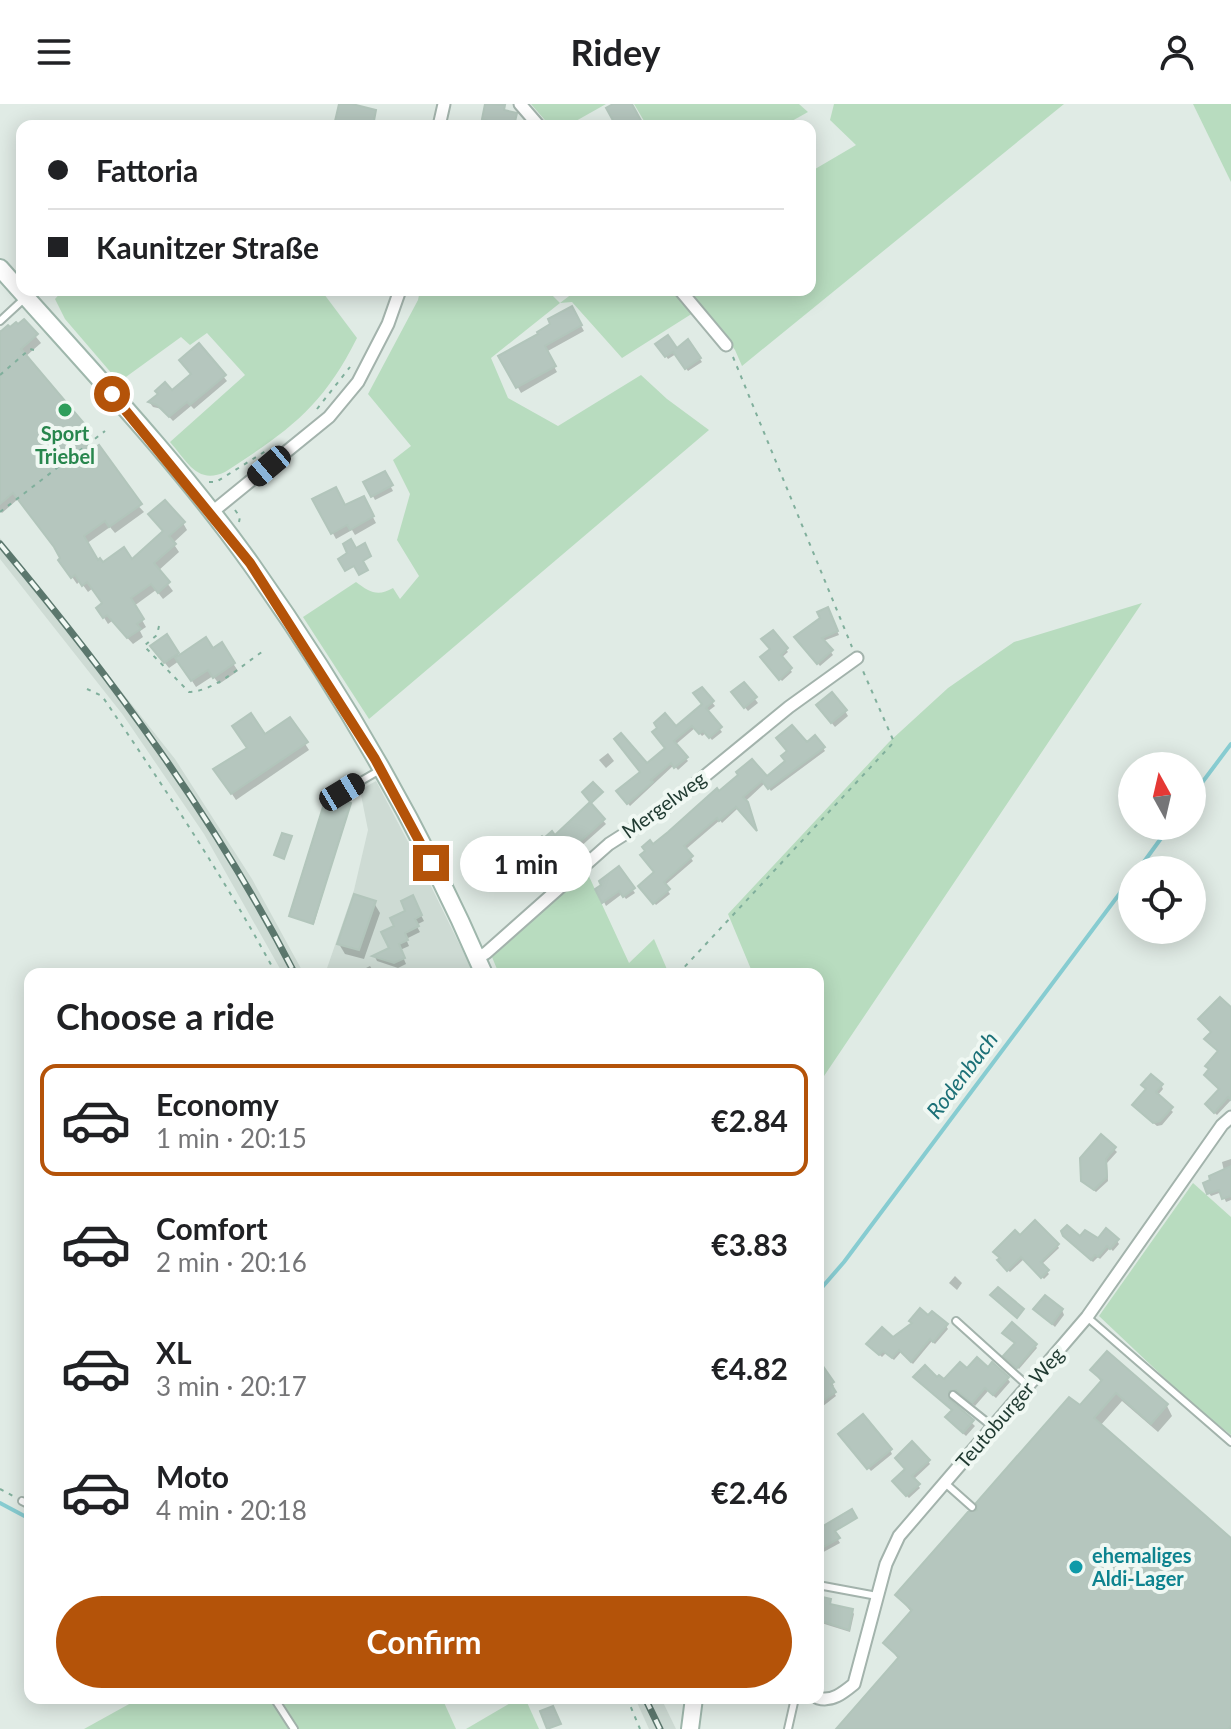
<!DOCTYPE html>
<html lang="en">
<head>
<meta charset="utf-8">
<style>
  body { margin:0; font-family:Lato,sans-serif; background:#f2f2f2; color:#202124; height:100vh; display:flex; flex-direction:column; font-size:30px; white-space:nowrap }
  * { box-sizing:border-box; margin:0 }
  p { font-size:26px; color:#757577 }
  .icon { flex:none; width:44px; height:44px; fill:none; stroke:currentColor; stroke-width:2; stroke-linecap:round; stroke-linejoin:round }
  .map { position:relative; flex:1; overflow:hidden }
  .drawer { position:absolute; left:24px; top:864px; width:800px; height:736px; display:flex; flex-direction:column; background:#fff; border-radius:16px; box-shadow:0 4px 20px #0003 }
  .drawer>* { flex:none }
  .top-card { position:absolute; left:16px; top:16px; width:800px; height:176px; border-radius:16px; box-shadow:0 4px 20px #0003; display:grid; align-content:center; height:176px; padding:0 32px; background:#fff }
  .needle { width:52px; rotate:352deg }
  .controls { position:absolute; left:1118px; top:648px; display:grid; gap:16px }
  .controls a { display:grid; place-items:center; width:88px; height:88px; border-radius:50%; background:#fff; box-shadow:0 4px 20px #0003; font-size:40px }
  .end { position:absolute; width:36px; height:36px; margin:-18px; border:10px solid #b45309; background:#fff; box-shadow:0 0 0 4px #fff }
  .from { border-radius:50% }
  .bubble { position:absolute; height:56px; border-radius:28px; background:#fff; box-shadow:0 4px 20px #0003; font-size:26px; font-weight:700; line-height:56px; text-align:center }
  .car { position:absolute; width:24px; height:48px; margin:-24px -12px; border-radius:10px; box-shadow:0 0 6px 2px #0007; background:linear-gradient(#222 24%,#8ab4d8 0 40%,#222 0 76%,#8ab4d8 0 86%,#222 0) }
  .top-card b { display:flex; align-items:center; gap:28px; height:76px; font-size:30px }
  .top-card b+b { border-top:2px solid #e0e0e0 }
  .top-card i { width:20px; height:20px; background:#202124 }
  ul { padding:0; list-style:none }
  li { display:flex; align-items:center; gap:24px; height:112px; margin:0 16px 12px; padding:0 16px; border:4px solid transparent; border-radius:16px }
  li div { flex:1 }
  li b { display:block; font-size:30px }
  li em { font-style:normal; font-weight:700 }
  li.current { border-color:#b45309 }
  li>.icon { width:72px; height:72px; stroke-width:1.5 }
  h2 { padding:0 32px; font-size:36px; line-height:96px }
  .button { display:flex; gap:16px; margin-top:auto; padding:16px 32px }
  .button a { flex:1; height:92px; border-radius:48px; background:#b45309; color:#fff; font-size:32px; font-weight:700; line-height:92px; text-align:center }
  header { display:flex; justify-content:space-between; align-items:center; height:104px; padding:0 32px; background:#fff; font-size:36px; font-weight:700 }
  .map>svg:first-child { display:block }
</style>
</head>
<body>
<header><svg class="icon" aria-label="menu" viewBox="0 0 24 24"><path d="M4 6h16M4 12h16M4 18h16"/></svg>Ridey<svg class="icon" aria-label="person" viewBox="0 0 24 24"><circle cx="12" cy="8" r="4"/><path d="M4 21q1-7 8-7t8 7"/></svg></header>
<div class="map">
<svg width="1231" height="1625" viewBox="0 0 1231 1625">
  <rect width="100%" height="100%" fill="#e0ebe5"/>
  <g fill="#cedbd4">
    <path d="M0,434L175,655L252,775L304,870H283L204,730L123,611L0,455Z"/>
    <path d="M376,677L426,772L474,870H325L354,786L368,726L360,686Z"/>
    <path d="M635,1594H661L676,1625H649Z"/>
  </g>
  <g fill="#b8dcbf">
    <path d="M531,0H606L567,22H550Z"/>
    <path d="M634,0H799L808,8L783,22H647Z"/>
    <path d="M834,0H1064L742,262L735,246L688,186H810V68L856,41L830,16Z"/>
    <path d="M1193,0H1231V78Z"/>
    <path d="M63,186H321L357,234C322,304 288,327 225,368C197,381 187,357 170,338L245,271L207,229L190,241L181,233L119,278L65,215L55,195Z"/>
    <path d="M420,186H547L560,199L577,186H673L693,209L622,254L572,198L560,199L491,254L508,294L558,322L641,271L667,295L709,326L369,615L303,513L356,478C369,488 378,493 393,484L400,495L419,472L397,436L410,390L393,356L411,342L368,290L418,196Z"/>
    <path d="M1142,499L818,981V870H753L728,810L889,638L948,584L1014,538Z"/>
    <path d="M587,768L629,859L654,835L669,870H499L492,853Z"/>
    <path d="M1193,1079L1231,1113V1331L1191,1299L1099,1212Z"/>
    <path d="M140,1594H442L456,1625H84Z"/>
    <path d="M519,1594H525L539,1625H466Z"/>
  </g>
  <g fill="#0003">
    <path d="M571,204L584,227L546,248L557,268L521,289L501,252L553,221Z"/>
    <path d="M24,218L41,239L25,253L86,325L91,334L90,350L144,408L115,429L110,423L86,440L98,459L102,461L132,458L164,429L151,411L183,419L187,426L173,439L179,448L158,467L173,487L163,495L156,486L134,502L146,523L140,527L143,533L133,540L112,517L108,520L103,512L104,500L93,484L88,488L80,477L77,480L65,463L63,455L18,395L2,409L0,407V226L3,228L18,223Z"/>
    <path d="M688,238L702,258L688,267L676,250L668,255L658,240L677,246Z"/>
    <path d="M198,242L227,277L194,305L191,302L173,317L162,305L153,303L150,299L160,291L172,289L193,271Z"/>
    <path d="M384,370L393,387L375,396L366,379Z"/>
    <path d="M363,394L376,419L355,431L352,426L336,435L315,396L344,404Z"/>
    <path d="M827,506L839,531L823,537L833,551L820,562L799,537L822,515Z"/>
    <path d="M773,529L788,548L781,554L792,568L782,577L764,556L772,545Z"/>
    <path d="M167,533L180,553L213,547L221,541L238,567L219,580L213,572L196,583L179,557L169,564L156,548Z"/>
    <path d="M743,580L758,599L748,607L736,593Z"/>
    <path d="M701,585L715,602L707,608L722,628L712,636L706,629L702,632L695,624L675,641L688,657L678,666L674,661L630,702L621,691L646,662L667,645L676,625L704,601Z"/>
    <path d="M822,607H845L848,612L835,623Z"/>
    <path d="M290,616L309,646L236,696L220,672L265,632Z"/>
    <path d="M807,641L823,644L825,647L771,687L765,679L722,719L720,716L685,746L693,757L664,782L670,790L656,801L642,785L656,769L653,742L719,690L766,675Z"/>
    <path d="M608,649L614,657L606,664L599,656Z"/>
    <path d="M349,700L314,820L292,813Z"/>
    <path d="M589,701L606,720L543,776L524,755L555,734Z"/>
    <path d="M618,765L635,789L626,795L622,790L606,802L598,786Z"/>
    <path d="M535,772L541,780L536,785L530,777Z"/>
    <path d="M412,794L424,817L416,821L420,828L406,835L409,842L400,846L406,860L398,864L377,857L375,853L391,845L397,823L408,808Z"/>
    <path d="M374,799L380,809L364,855L345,850L339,840Z"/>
    <path d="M370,862L375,870H354Z"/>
    <path d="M1231,906V996L1217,1011L1209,1004L1221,986L1207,962L1220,948L1208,939Z"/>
    <path d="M1161,981L1163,985L1157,992L1173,1008L1162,1021L1157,1022L1137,1005Z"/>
    <path d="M1101,1033L1117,1048L1107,1059L1108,1077L1096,1088L1083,1077Z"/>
    <path d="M1231,1055V1096L1226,1098L1222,1088L1211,1092L1209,1089L1224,1067L1222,1058Z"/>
    <path d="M1065,1131L1098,1137H1117L1119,1140L1113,1147L1110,1144L1100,1155L1098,1153L1093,1158Z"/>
    <path d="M1020,1134L1057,1141L1059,1144L1041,1161L1049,1170L1044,1175L1024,1155L1010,1168L1001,1160Z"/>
    <path d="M955,1172L962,1179L957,1186L949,1179Z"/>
    <path d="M1036,1205L1062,1206L1064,1211L1055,1223Z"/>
    <path d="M946,1222L948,1225L935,1240L932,1237L913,1260L901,1248L894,1256L886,1249L882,1253L871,1243Z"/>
    <path d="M1016,1240L1035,1241L1037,1244L1019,1265L1008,1255Z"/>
    <path d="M1107,1250L1167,1302L1172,1312L1158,1328L1122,1297L1100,1322L1231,1437V1625H839L899,1556L886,1539L912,1509L898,1492L1102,1279L1093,1267Z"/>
    <path d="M821,1263L834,1282L831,1284L836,1292L818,1306V1265Z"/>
    <path d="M967,1266H988L1007,1274L1010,1278L996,1294L988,1287L975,1302L960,1290L949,1292L950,1299L975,1322L966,1332L947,1314L953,1307L916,1274L944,1278Z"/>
    <path d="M843,1334L890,1346L892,1350L871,1367Z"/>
    <path d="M928,1357L930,1360L913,1376L920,1384L909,1394L896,1381Z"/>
    <path d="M829,1421L840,1439L818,1451V1428Z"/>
    <path d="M818,1494L830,1497L831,1502L852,1507L854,1510L850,1528L818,1518Z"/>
  </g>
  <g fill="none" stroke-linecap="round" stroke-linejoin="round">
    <g stroke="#87ccd1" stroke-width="4">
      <path d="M1192,692L1231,640"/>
      <path d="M1138,766L1170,722"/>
      <path d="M818,1188L844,1158L1132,773"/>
      <path d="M0,1399L30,1415"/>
    </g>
  </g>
  <g fill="#b5c6be" stroke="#b2c5bb" stroke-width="2">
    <path d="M339,0H352L376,6L373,22H337L338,18L335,17Z"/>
    <path d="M485,0L505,1L504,6L517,9L514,22H487L488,17L482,15Z"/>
    <path d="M613,0H632L644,22H616L606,4Z"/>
    <path d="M572,202L582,221L545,242L556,262L516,284L498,252L538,230L537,228L550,220L548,215Z"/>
    <path d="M24,215L38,230L21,245L88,324L86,350L99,341L142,400L109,423L105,417L84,432L98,456L100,454L103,458L124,443L132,455L163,427L148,410L165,396L185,418L169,432L176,440L154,459L170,478L158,489L151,480L131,494L144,515L137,520L141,525L127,534L107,511L103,514L96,504L102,499L87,478L82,482L75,471L71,474L58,456L60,454L54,443L13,389L0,400V228L8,221L10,223L16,218L18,220Z"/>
    <path d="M668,231L677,244L688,235L701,254L685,265L673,248L665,253L655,240Z"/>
    <path d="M199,239L226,271L190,301L187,298L169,313L157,301L148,298L158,290L155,287L165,278L172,286L191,270L179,256Z"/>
    <path d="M385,367L393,381L371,393L363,378Z"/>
    <path d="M336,383L345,401L364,392L374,412L350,426L347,421L331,430L312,395Z"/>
    <path d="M351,435L356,444L365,439L371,452L363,457L368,466L359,471L354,462L345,467L338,455L347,449L343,440Z"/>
    <path d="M828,503L838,527L822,534L833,546L817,560L794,533L820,514L817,508Z"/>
    <path d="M773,526L788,544L781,551L792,564L779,576L760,553L770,545L761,535Z"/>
    <path d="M167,530L179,549L164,559L150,542Z"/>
    <path d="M206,533L213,544L222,538L235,559L213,574L208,566L191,577L175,554Z"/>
    <path d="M744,578L757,593L744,604L731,588Z"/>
    <path d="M702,583L714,597L706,604L722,623L709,634L703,627L699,630L692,622L674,637L688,653L674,664L671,659L651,676L653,678L627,700L616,687L640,668L614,635L621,629L647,659L665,644L652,628L657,624L654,619L665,609L676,622L702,600L693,589Z"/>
    <path d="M832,588L847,606L831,619L816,601Z"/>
    <path d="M251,609L265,630L290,613L308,638L231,690L213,665L247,644L232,622Z"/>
    <path d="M792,621L807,638L815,631L825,643L768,685L762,677L743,693L748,698L757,727L736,703L719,717L717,714L684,742L693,752L664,778L670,785L653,800L638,782L654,768L640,751L645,747L642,743L650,736L653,740L668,728L717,684L719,687L738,671L736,668L752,655L767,672L785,657L781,652L787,647L776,634Z"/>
    <path d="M593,678L603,688L591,699L582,688Z"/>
    <path d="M327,690L351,699L313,820L289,812Z"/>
    <path d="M590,698L605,715L540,774L520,751L542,732L544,734L552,727L555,731Z"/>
    <path d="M282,729L292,732L284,755L274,751Z"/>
    <path d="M483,748L495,766L480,775L469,757Z"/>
    <path d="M619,762L635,784L623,793L619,787L602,799L595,785L601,781L599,777Z"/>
    <path d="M354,790L376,797L359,846L337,840Z"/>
    <path d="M413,791L422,811L415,815L419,822L405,829L408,836L399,840L405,854L394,859L372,852L389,844L381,828L394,822L390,814L405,807L401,797Z"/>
    <path d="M1220,893L1231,903V996L1228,993L1214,1009L1205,1000L1219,985L1204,971L1209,965L1205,962L1218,947L1204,935L1211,928L1198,915Z"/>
    <path d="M1151,970L1163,980L1156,988L1173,1003L1160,1017L1153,1019L1132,1001L1146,985L1141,981Z"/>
    <path d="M1101,1030L1116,1043L1106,1055L1107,1073L1094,1086L1081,1077L1080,1054Z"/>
    <path d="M1231,1062V1092L1222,1095L1219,1086L1207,1090L1203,1079L1210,1076L1209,1072Z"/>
    <path d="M1035,1116L1059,1140L1041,1158L1049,1166L1041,1174L1021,1153L1007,1167L997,1156L1000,1154L993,1148L1015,1126L1020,1131Z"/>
    <path d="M1067,1121L1080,1132L1085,1126L1098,1134L1106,1124L1119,1135L1110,1145L1107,1142L1098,1153L1095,1151L1091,1156L1063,1132L1061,1127Z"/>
    <path d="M998,1183L1024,1205L1017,1214L990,1191Z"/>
    <path d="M1045,1191L1063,1205L1052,1220L1033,1205Z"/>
    <path d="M920,1204L928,1211L932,1207L948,1220L933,1238L930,1235L911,1258L899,1246L892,1254L883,1247L879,1251L866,1240L882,1223L893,1233L912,1219L909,1217Z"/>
    <path d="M1012,1218L1037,1240L1017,1264L1003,1252L1015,1239L1002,1229Z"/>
    <path d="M1107,1247L1168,1300L1151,1320L1116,1289L1094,1314L1231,1434V1621L1228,1625H836L899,1553L883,1539L912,1506L895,1491L968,1408L977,1406L976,1399L1069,1293L1080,1301L1102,1276L1090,1266Z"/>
    <path d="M977,1253L988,1263L992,1258L1009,1273L993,1291L985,1284L972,1299L956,1286L949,1287V1295L974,1316L963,1329L945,1313L952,1306L913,1273L925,1261L937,1273L939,1271L944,1275L960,1258L967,1264Z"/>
    <path d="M818,1255L834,1278L831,1280L836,1288L818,1300Z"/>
    <path d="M863,1310L892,1345L867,1365L838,1330Z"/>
    <path d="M912,1337L930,1356L912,1372L920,1380L906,1392L892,1377L905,1365L895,1354Z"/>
    <path d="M852,1405L857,1414L835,1427L840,1434L818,1446V1425Z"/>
    <path d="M818,1492L831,1495L830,1500L853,1505L849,1526L818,1516Z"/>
    <path d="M553,1602L561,1620L547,1625L540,1607Z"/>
  </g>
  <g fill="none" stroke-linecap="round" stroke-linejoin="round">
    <defs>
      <g id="lane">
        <path d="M0,217L26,193"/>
        <path d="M342,688L380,666"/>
        <path d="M1087,1213L1231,1338"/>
        <path d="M956,1217L1028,1282"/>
        <path d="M953,1291L993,1323"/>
        <path d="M945,1379L972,1403"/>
        <path d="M22,1397L30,1401"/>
        <path d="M818,1481L877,1492"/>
        <path d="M274,1594L294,1625"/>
        <path d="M788,1625L795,1594"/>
      </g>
      <g id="street">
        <path d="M520,0L539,22"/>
        <path d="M439,22L444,0"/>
        <path d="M680,186L726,241"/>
        <path d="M211,409L329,313L358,278L388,220L400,186"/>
        <path d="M477,854L486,849L609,740L667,703L789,603L857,554"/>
        <path d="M818,1594C832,1598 843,1589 854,1580L886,1460L899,1432L1087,1213L1222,1021L1231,1013"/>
      </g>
      <g id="secondary">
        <path d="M0,164C85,260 176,355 251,460C341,587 422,726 484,870"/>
        <path d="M690,1625L694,1594"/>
      </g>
    </defs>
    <use href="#lane" stroke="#a3b3ac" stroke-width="10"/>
    <use href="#street" stroke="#a3b3ac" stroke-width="15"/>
    <use href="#secondary" stroke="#9fb7ac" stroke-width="20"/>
    <g stroke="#80af9c" stroke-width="2" stroke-dasharray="4 6" stroke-linecap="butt">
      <path d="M733,253L852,543"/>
      <path d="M0,271L30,245L34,246"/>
      <path d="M317,305L350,263"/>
      <path d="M209,378H216L269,345"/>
      <path d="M235,406L240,413L239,418"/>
      <path d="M0,408L105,327"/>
      <path d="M159,522L157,531L144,542L189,588C215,587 241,562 262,548"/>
      <path d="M87,585L102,592C164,683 224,773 276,870"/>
      <path d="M678,870L894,638L863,567"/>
      <path d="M0,1385L13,1392"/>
      <path d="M627,1594L640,1625"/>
    </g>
    <use href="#lane" stroke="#fff" stroke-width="6"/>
    <use href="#street" stroke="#fff" stroke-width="11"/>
    <use href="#secondary" stroke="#fff" stroke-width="16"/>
    <defs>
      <g id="rail">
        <path d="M0,440C112,574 215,714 295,870"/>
        <path d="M645,1594L660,1625"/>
      </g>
    </defs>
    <use href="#rail" stroke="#5b776d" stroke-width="7"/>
    <use href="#rail" stroke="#f0f8f3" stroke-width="4" stroke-dasharray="12" stroke-linecap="butt"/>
  </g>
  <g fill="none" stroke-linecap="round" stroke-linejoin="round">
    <path stroke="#b45309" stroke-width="10" d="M112,290L250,459L375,655L431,759"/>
  </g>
  <circle fill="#2e9e5b" stroke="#f0f8f3" stroke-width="3" cx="65" cy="306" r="8"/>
  <circle fill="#0f9aa8" stroke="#f0f8f3" stroke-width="3" cx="1076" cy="1463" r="8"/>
  <g text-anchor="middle" stroke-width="8" stroke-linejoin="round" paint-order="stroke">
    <g font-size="20" font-weight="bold" fill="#27864d" stroke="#f0f8f3">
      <text x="65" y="337">Sport<tspan x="65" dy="23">Triebel</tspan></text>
    </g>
    <g font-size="20" fill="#213b32" stroke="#f0f8f3">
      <text transform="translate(664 701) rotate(-36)" y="7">Mergelweg</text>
      <text transform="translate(1010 1304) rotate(-49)" y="7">Teutoburger Weg</text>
    </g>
    <g font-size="20" font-weight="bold" fill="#0d838f" stroke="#f0f8f3" text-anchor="start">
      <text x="1092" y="1459">ehemaliges<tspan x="1092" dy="23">Aldi-Lager</tspan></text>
    </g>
    <g font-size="22" font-style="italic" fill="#1b7077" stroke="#f0f8f3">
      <text transform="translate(962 971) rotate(-53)" y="8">Rodenbach</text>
    </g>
  </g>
</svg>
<div class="controls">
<a><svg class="needle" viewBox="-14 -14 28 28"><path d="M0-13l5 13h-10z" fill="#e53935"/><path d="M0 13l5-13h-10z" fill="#757577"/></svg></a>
<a><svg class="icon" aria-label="locate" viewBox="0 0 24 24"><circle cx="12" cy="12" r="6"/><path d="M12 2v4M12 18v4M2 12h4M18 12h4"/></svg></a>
</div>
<i class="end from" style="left:112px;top:290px"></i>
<i class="end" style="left:431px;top:759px"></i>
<div class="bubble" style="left:460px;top:732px;width:132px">1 min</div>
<i class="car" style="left:269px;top:362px;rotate:230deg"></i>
<i class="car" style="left:342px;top:688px;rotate:59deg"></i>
<div class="top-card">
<b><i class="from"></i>Fattoria</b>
<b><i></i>Kaunitzer Straße</b>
</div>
<section class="drawer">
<h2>Choose a ride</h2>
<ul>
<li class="current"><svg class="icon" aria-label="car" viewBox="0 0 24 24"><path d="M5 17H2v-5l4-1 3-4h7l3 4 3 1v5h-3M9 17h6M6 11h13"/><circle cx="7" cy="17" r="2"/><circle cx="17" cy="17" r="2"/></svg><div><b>Economy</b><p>1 min · 20:15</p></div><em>€2.84</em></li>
<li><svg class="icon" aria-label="car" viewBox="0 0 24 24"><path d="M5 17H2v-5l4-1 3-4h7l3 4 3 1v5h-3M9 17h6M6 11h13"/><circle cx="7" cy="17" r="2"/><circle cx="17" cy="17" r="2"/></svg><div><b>Comfort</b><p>2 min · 20:16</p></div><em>€3.83</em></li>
<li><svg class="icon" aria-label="car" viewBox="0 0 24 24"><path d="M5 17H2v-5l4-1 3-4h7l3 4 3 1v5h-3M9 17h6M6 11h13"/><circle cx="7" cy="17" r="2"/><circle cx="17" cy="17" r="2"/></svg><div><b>XL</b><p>3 min · 20:17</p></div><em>€4.82</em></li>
<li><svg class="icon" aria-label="car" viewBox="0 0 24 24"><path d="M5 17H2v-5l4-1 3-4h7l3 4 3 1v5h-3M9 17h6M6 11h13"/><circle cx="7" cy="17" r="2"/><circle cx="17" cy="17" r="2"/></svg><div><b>Moto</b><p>4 min · 20:18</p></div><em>€2.46</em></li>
</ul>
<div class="button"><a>Confirm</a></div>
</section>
</div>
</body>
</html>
